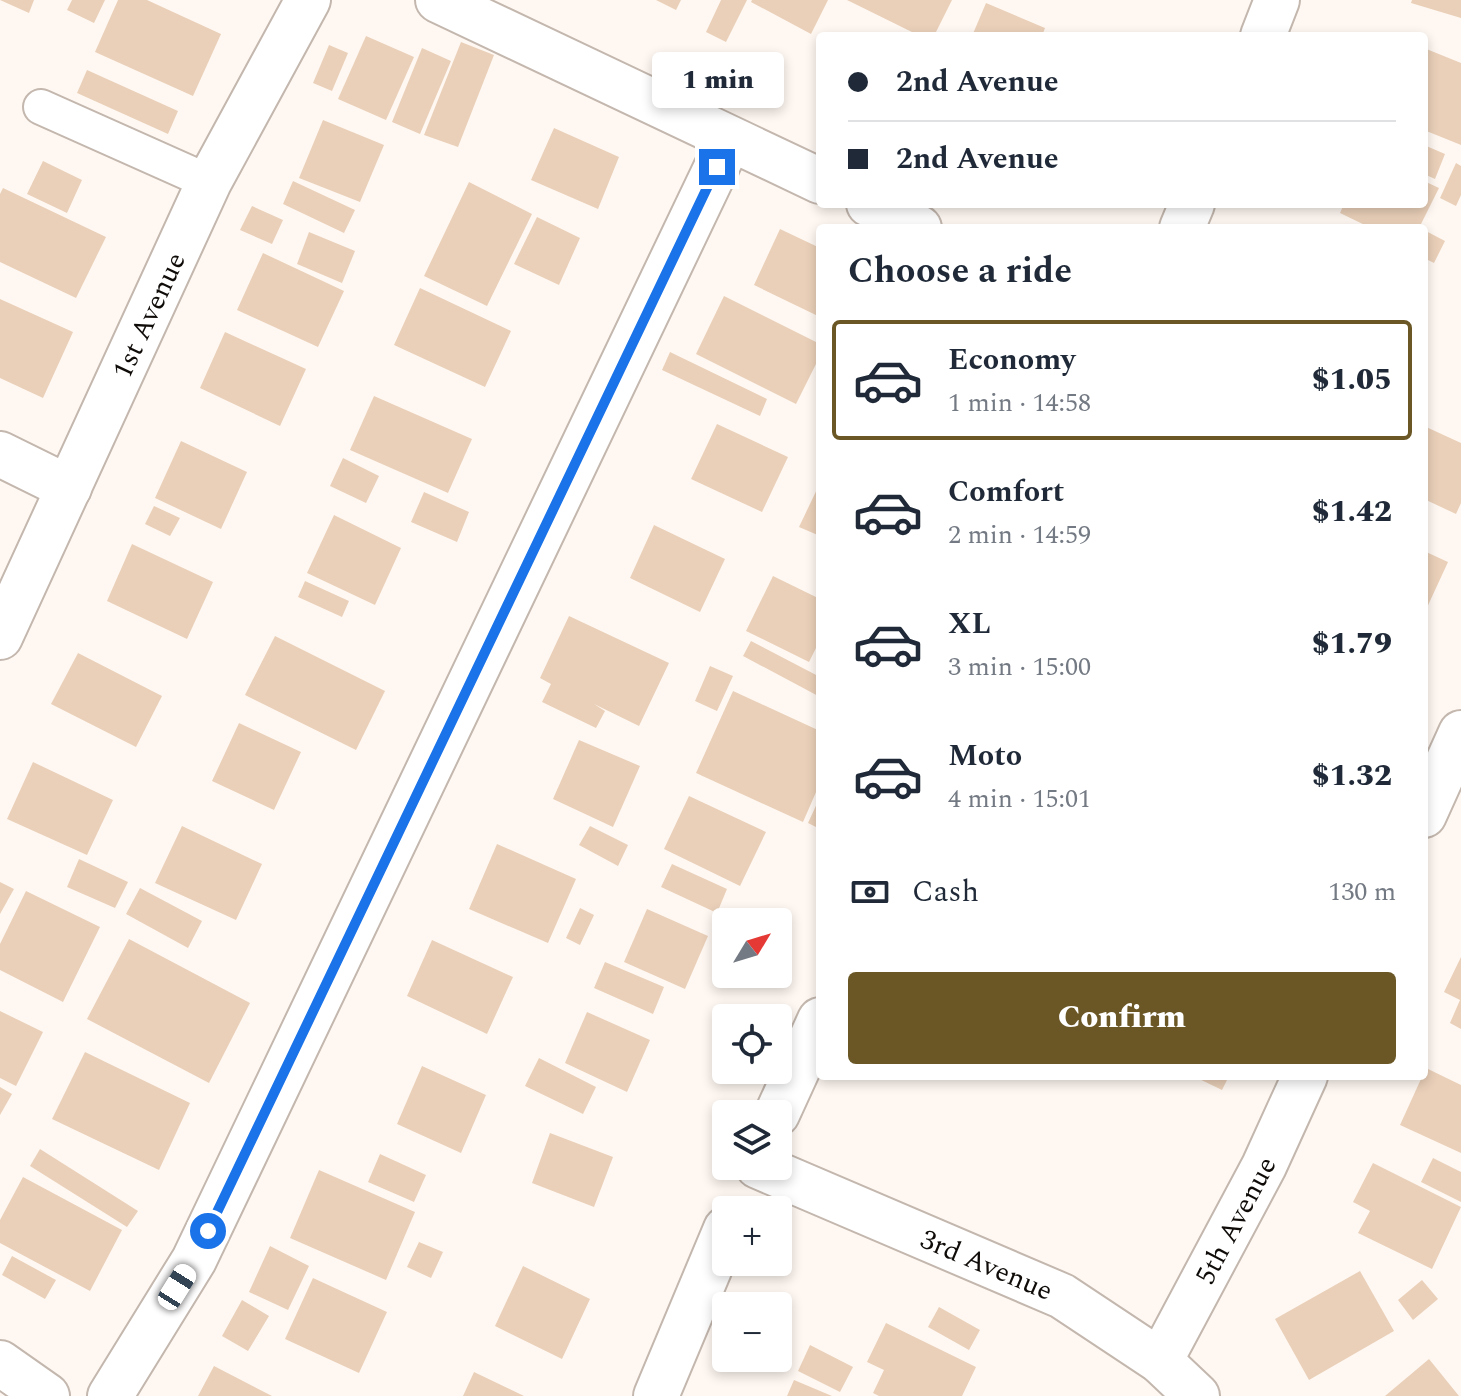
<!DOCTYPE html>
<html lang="en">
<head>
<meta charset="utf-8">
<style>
  body { margin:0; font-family:Spectral,serif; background:#f6f6f7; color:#1f2937; height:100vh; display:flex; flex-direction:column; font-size:30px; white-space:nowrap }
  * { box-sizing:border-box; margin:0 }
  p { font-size:26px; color:#747a83 }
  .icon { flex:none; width:44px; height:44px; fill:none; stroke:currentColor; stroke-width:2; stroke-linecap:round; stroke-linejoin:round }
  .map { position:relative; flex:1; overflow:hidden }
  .panel { position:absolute; left:816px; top:224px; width:612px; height:856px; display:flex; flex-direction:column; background:#fff; border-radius:8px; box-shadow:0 4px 12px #0003 }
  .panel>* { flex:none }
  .guide { position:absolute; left:816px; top:32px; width:612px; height:176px; border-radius:8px; box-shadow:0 4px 12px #0003; display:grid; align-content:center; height:176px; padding:0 32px; background:#fff }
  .needle { width:52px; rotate:52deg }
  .fabs { position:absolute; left:712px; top:908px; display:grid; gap:16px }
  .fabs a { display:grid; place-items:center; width:80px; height:80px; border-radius:8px; background:#fff; box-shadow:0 4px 12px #0003; font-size:40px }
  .end { position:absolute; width:36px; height:36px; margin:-18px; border:10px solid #1a73e8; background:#fff; box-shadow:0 0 0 4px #fff }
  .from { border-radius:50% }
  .bubble { position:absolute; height:56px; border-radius:8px; background:#fff; box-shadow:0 4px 12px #0003; font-size:26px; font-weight:800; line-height:56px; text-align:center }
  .car { position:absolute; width:24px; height:48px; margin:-24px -12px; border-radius:10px; box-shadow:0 0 6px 2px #0007; background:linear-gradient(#fff 24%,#345 0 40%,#fff 0 76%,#345 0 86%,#fff 0) }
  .guide b { display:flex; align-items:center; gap:28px; height:76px; font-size:30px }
  .guide b+b { border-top:2px solid #e0e1e3 }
  .guide i { width:20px; height:20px; background:#1f2937 }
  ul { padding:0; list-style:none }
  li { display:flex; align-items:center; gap:24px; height:120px; margin:0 16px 12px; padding:0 16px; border:4px solid transparent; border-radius:8px }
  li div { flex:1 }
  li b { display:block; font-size:30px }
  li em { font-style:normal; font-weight:800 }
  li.selected { border-color:#6a5725 }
  li>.icon { width:72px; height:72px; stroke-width:1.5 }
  h2 { padding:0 32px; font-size:36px; line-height:96px }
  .pay { display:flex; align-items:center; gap:20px; height:88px; padding:0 32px; font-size:30px }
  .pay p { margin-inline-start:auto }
  .cta { display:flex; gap:16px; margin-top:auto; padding:16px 32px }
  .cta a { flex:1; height:92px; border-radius:8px; background:#6a5725; color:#fff; font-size:32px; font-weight:800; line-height:92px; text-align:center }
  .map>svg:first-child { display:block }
</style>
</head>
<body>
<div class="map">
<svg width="1461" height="1396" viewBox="0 0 1461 1396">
  <rect width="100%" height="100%" fill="#fff8f2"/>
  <g fill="#ead0b9">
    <path d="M0,0H34L29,13Z"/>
    <path d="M72,0H105L94,23L67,10Z"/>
    <path d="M118,0H147L221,34L193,96L95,52Z"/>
    <path d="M656,0H681L676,10Z"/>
    <path d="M721,0H747L726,42L706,32Z"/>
    <path d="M752,0H828L811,34L751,2Z"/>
    <path d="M847,0H952L934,36H920Z"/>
    <path d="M1412,0H1461V18L1411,3Z"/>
    <path d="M986,3L1045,28L1042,36H972Z"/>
    <path d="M366,36L414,57L386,120L338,99Z"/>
    <path d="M461,42L494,55L458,147L424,135Z"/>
    <path d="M329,45L348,53L332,91L313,83Z"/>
    <path d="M422,48L451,61L420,134L392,122Z"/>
    <path d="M1424,48L1461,63V145L1424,130Z"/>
    <path d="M87,70L178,111L168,134L77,93Z"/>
    <path d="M323,120L384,145L360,202L299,178Z"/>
    <path d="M554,128L619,157L598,209L531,180Z"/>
    <path d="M1424,145L1445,154L1435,179L1424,174Z"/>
    <path d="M43,161L82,180L67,213L27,194Z"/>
    <path d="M1456,163L1461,166V195L1456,206L1440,198Z"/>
    <path d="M293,181L355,210L344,233L283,204Z"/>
    <path d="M1424,181L1439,188L1419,228H1371L1340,213L1344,204H1424Z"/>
    <path d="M469,182L532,214L487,306L424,276Z"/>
    <path d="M3,188L106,237L76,298L0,262V194Z"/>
    <path d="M252,206L283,220L272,244L240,230Z"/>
    <path d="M537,217L580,238L559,285L514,264Z"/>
    <path d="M780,229L820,248V317L754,285Z"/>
    <path d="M1424,230L1445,241L1434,263L1424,258Z"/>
    <path d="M309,232L355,251L342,283L297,264Z"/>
    <path d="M263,253L344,291L318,347L237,310Z"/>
    <path d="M420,288L511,331L485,387L394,345Z"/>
    <path d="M724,296L820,344V356L796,404L696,354Z"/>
    <path d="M0,299L73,332L43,398L0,378Z"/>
    <path d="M225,332L306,369L280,426L200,388Z"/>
    <path d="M670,352L767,399L760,416L662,370Z"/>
    <path d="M374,396L472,439L448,493L350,450Z"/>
    <path d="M717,424L788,457L762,512L691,479Z"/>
    <path d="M1424,426L1461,443V503L1456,514L1424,499Z"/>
    <path d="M181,441L247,472L221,529L155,498Z"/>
    <path d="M343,458L379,476L366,503L330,486Z"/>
    <path d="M820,483V536L799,527Z"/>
    <path d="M424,492L469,512L457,542L411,522Z"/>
    <path d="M154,506L180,518L170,536L145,524Z"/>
    <path d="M334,515L401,548L375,605L307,573Z"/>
    <path d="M654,525L725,559L700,612L630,578Z"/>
    <path d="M132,544L213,582L187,639L107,601Z"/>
    <path d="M1424,551L1448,562L1424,614Z"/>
    <path d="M773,576L820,599V640L809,662L746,631Z"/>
    <path d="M305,581L349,601L342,617L298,597Z"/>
    <path d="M569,616L669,663L639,726L594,704L605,711L596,728L542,702L551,684L540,678Z"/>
    <path d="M275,636L385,691L356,750L245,695Z"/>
    <path d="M751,641L820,677V697L743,656Z"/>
    <path d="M78,653L162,696L136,747L51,704Z"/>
    <path d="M710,666L733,676L717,711L695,701Z"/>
    <path d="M733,691L820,731V783L803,822L696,773Z"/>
    <path d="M239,723L301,752L274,810L212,781Z"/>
    <path d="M579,740L640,766L613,827L553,799Z"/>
    <path d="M33,762L113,800L87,855L7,819Z"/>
    <path d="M689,796L766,832L740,886L664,849Z"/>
    <path d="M820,797V829L808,823Z"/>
    <path d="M182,826L262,864L236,920L155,883Z"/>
    <path d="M590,826L628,845L618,866L579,845Z"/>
    <path d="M497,844L576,879L548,943L469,909Z"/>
    <path d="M79,859L128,882L115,908L67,887Z"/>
    <path d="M672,864L727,889L717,913L661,887Z"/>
    <path d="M0,882L14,889L0,914Z"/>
    <path d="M140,888L202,921L188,948L126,914Z"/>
    <path d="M26,891L100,927L63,1002L0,970V944Z"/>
    <path d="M580,908L594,915L580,945L566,938Z"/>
    <path d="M647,909L708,936L685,989L624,962Z"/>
    <path d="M129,939L250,1003L209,1083L87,1019Z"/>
    <path d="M432,940L513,977L487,1034L407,996Z"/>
    <path d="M1461,957V1029L1450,1023L1460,1000L1444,992Z"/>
    <path d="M605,962L664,987L653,1014L594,988Z"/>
    <path d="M0,1011L43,1032L16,1086L0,1078Z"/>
    <path d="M587,1012L650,1040L627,1092L565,1063Z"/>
    <path d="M85,1052L190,1103L159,1170L52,1119Z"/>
    <path d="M539,1058L596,1087L583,1114L525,1086Z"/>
    <path d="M422,1066L486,1095L461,1153L397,1124Z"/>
    <path d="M1426,1068L1461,1085V1153L1400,1125Z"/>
    <path d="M1193,1076H1229L1222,1090Z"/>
    <path d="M0,1087L12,1094L0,1115Z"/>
    <path d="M550,1133L613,1157L594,1207L532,1183Z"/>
    <path d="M40,1149L138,1211L127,1227L30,1166Z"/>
    <path d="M380,1154L426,1175L414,1202L368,1182Z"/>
    <path d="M1433,1158L1461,1172V1202L1421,1182Z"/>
    <path d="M1373,1163L1461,1207L1432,1269L1358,1233L1370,1211L1353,1202Z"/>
    <path d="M319,1170L415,1212L386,1280L290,1238Z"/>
    <path d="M23,1177L122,1230L90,1291L0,1243V1220Z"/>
    <path d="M419,1242L443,1252L431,1278L407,1267Z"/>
    <path d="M270,1246L309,1266L288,1310L249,1292Z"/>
    <path d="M12,1256L56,1280L45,1299L2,1275Z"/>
    <path d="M523,1266L590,1299L562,1359L495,1326Z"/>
    <path d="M1360,1271L1394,1331L1309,1380L1275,1319Z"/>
    <path d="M313,1278L387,1312L359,1373L285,1339Z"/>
    <path d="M1422,1280L1438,1299L1413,1320L1398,1300Z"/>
    <path d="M242,1300L269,1316L248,1351L222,1336Z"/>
    <path d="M939,1307L980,1330L969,1350L928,1327Z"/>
    <path d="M886,1323L976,1367L962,1396H879L873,1393L884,1370L867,1362Z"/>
    <path d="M810,1345L853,1367L840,1392L798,1371Z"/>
    <path d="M1429,1359L1459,1396H1385Z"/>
    <path d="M214,1366L272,1396H198Z"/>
    <path d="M474,1372L524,1396H463Z"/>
    <path d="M794,1380L832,1396H787Z"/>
  </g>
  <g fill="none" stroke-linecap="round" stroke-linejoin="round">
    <defs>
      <path id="lane" d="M41,107L209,182"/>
      <g id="street">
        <path d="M438,0L820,181"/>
        <path d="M1263,36L1277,0"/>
        <path d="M869,204L919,228"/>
        <path d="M1182,228L1192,204"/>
        <path d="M0,454L69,488"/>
        <path d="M0,637L209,182L308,0"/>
        <path d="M1424,815L1461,733"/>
        <path d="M777,1114L820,1020"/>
        <path d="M758,1166L1062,1296L1160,1361L1197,1396"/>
        <path d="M1160,1361L1264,1166L1305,1076"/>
        <path d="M0,1363L47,1396"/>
        <path d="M110,1396L194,1260L730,139"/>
        <path d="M656,1396L726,1229"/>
      </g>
    </defs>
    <use href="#lane" stroke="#c3b7ae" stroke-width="38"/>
    <use href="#street" stroke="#c3b7ae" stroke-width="48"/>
    <use href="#lane" stroke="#fff" stroke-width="34"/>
    <use href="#street" stroke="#fff" stroke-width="44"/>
  </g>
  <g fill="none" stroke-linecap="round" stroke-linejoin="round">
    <path stroke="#1a73e8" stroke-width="10" d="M208,1231L717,167"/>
  </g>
  <g text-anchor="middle" stroke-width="8" stroke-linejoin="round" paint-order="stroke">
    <g font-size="28" fill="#0f0b08" stroke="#fff">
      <text transform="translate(148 315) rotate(-65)" y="10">1st Avenue</text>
      <text transform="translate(1235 1220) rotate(-62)" y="10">5th Avenue</text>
      <text transform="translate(987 1264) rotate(23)" y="10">3rd Avenue</text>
    </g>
  </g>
</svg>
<div class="fabs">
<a><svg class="needle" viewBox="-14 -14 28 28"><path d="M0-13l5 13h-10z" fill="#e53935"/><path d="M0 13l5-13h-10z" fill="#747a83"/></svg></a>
<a><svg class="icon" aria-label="locate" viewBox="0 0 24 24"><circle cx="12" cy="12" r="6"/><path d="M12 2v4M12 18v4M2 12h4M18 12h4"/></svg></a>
<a><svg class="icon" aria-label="layers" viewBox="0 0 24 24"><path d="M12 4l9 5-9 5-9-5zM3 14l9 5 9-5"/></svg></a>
<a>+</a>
<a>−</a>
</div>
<i class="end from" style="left:208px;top:1231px"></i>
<i class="end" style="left:717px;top:167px"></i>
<div class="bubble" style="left:652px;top:52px;width:132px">1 min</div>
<i class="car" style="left:177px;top:1287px;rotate:32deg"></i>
<div class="guide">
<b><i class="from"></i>2nd Avenue</b>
<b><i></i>2nd Avenue</b>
</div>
<section class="panel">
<h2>Choose a ride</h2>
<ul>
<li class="selected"><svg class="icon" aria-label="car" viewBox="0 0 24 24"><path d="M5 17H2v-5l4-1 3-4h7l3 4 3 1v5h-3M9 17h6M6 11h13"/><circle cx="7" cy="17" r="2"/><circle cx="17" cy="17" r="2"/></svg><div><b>Economy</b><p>1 min · 14:58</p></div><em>$1.05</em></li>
<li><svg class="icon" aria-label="car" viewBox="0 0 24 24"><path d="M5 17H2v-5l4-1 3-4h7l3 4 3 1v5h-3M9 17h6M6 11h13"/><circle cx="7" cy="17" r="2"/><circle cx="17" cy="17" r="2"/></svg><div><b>Comfort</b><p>2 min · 14:59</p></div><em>$1.42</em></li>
<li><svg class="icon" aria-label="car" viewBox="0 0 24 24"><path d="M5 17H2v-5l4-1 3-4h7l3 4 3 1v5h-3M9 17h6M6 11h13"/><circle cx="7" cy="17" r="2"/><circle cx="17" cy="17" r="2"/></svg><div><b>XL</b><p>3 min · 15:00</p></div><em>$1.79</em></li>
<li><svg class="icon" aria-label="car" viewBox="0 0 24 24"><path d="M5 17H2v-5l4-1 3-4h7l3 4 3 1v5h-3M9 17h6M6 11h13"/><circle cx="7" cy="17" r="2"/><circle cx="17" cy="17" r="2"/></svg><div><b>Moto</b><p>4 min · 15:01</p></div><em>$1.32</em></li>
</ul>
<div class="pay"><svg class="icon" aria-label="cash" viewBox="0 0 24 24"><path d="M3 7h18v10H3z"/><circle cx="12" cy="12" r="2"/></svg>Cash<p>130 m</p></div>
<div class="cta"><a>Confirm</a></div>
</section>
</div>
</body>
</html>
